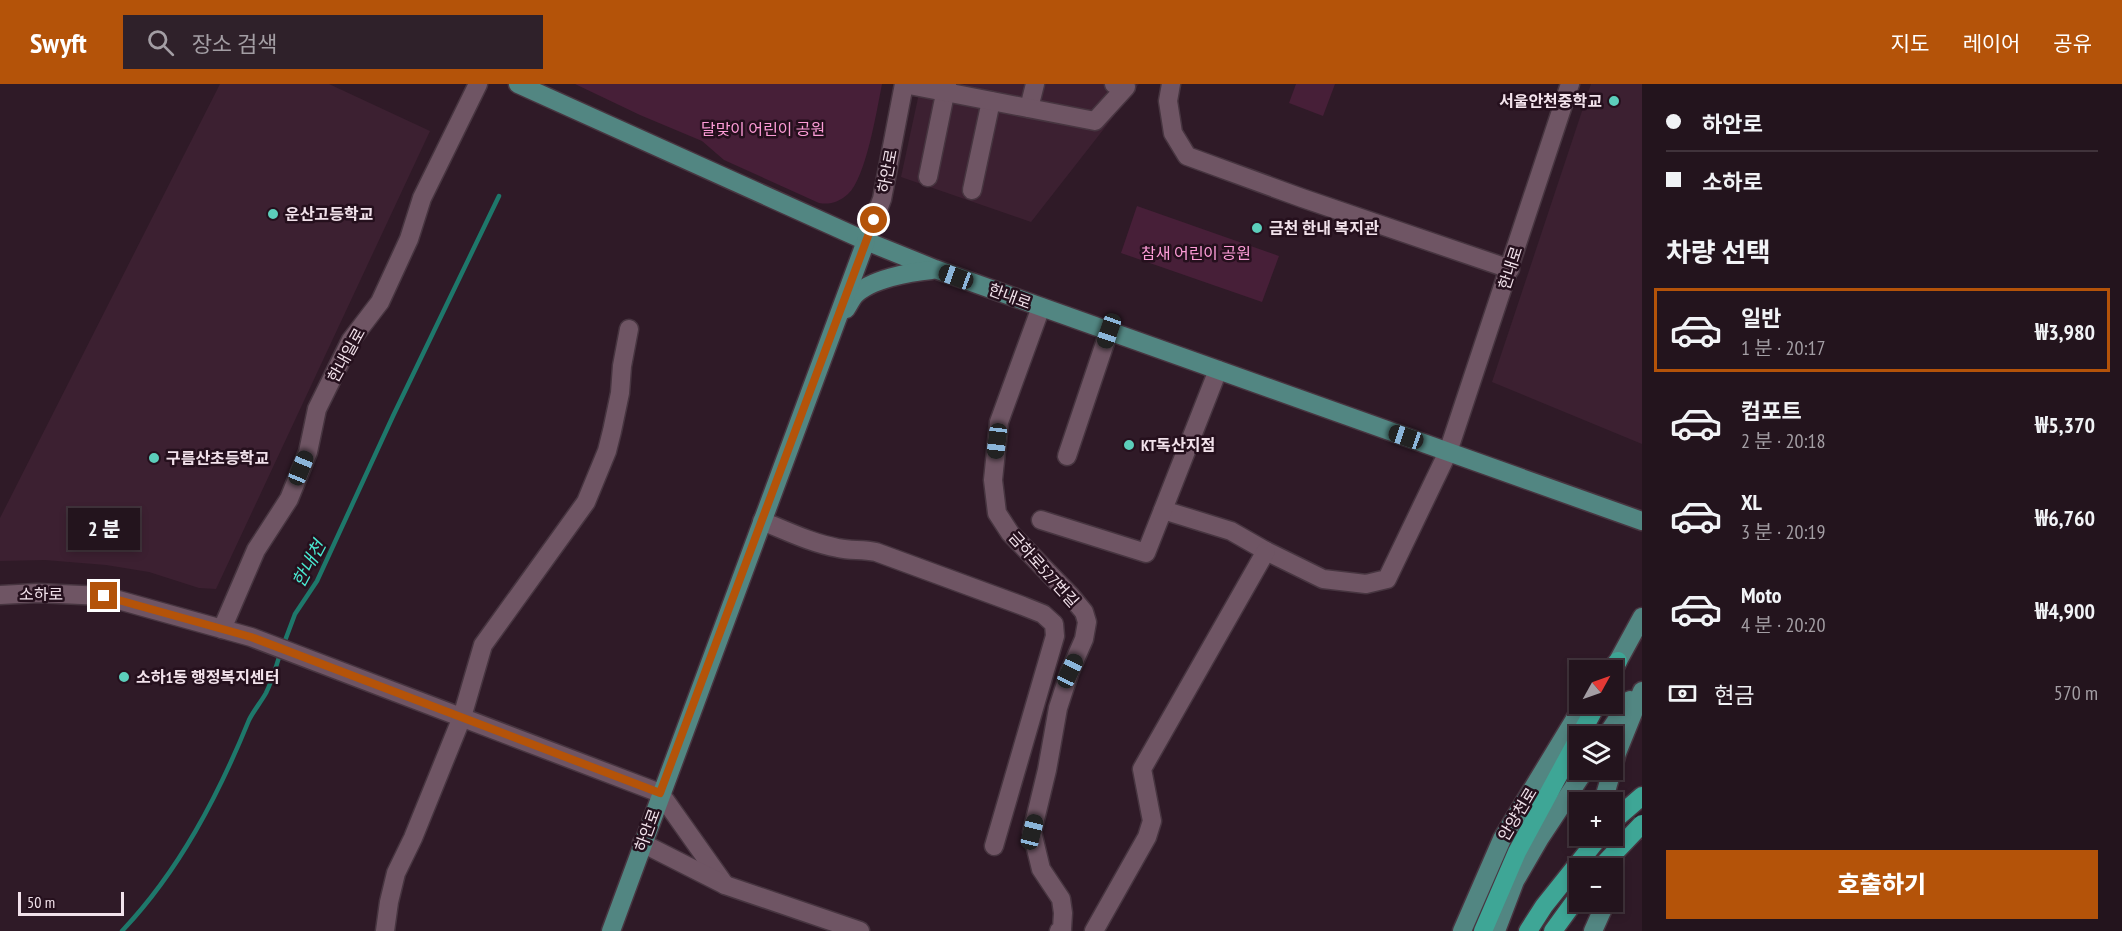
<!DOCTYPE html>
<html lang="ko">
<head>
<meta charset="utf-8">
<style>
  body { margin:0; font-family:"PT Sans Narrow","Noto Sans KR",sans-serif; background:#2f212a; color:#f1f3f6; height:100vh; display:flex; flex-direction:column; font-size:22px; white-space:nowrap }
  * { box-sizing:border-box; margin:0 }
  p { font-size:20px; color:#a39ea4 }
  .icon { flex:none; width:33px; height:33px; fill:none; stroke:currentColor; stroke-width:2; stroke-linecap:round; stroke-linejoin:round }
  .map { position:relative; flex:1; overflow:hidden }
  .details { display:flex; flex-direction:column; background:#23141d; width:480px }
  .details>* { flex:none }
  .guide { display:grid; align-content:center; height:132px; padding:0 24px; background:#23141d }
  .needle { width:39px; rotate:50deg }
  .tools { position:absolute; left:1569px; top:576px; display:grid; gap:12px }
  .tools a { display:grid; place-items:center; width:54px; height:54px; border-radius:0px; background:#23141d; box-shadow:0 3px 9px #0003,0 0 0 2px #40333b; font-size:30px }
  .scale { position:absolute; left:18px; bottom:15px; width:106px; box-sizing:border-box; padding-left:6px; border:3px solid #f2e2eb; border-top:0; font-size:16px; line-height:21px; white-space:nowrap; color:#f2e2eb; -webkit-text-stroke:4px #25101d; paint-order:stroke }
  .end { position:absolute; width:27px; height:27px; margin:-14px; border:8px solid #b45309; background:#fff; box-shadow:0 0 0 3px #fff }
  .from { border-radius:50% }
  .bubble { position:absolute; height:42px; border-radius:0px; background:#23141d; box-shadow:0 3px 9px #0003,0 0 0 2px #40333b; font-size:20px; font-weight:800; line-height:42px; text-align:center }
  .car { position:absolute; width:18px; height:36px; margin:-18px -9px; border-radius:8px; box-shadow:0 0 4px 2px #0007; background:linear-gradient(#222 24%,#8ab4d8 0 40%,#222 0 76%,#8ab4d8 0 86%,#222 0) }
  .guide b { display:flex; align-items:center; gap:21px; height:57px; font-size:22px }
  .guide b+b { border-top:2px solid #40333b }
  .guide i { width:15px; height:15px; background:#f1f3f6 }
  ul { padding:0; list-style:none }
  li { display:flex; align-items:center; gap:18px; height:84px; margin:0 12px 9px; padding:0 12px; border:3px solid transparent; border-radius:0px }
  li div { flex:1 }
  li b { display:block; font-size:22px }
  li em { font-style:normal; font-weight:800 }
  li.on { border-color:#b45309 }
  li>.icon { width:54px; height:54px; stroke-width:1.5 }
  h2 { padding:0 24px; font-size:27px; line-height:72px }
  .pay { display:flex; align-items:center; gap:15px; height:66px; padding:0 24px; font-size:22px }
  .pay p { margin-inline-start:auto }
  .primary-button { display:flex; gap:12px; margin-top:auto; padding:12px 24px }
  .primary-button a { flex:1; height:69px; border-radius:0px; background:#b45309; color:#fff; font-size:24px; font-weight:800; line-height:69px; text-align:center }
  header { display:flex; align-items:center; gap:36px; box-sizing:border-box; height:84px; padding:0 30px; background:#b45309; color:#fff }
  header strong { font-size:28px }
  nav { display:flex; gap:33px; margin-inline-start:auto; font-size:21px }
  .search { width:420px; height:54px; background:#2f212a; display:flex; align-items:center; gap:15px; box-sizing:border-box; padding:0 21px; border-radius:0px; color:#a39ea4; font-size:22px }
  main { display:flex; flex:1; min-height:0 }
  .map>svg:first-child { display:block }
</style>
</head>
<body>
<header>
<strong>Swyft</strong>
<div class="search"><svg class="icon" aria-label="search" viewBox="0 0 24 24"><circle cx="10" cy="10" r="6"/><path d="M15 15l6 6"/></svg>장소 검색</div>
<nav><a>지도</a><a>레이어</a><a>공유</a></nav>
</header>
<main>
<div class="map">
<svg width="1642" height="847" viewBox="0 0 1642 847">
  <rect width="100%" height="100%" fill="#2f1a27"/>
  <g fill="#3c2031">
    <path d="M220,0H329L430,47L216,505L199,504L149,488L106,481L45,476L0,477V434Z"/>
    <path d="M921,0H1139L1031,138L901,93Z"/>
    <path d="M1591,0H1642V360L1492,298Z"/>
  </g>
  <g fill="#471f38">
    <path d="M575,0H882C877,25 866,94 848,110C839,118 830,121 819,119L724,76L702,57L640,31Z"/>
    <path d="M1296,0H1335L1323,32L1289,19Z"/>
    <path d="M1137,122L1279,172L1262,218L1121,169Z"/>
  </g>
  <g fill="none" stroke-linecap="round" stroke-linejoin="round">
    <g stroke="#1e786b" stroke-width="4.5">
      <path d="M283,562L295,530L317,497L393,332L499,112"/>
      <path d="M122,847C179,787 218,712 249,636C254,626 261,618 266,609C272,597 276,583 280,570"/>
    </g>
    <defs>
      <g id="minor">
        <path d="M1171,0L1168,17L1173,49L1187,72L1302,114L1510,185"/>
        <path d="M1029,24L1035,0"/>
        <path d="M928,93L947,0"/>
        <path d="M972,106L991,17"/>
        <path d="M866,157L882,115L904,0L1095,37L1126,3L1114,0"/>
        <path d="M1041,223L999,338L993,396L997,429L1010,449L1070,511L1084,528L1087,538L1084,555L1070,587L1058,624L1047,686L1032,748L1041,785L1061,815L1063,829L1062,845L1059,847"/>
        <path d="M1067,372L1109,247"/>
        <path d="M1163,426L1231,447L1266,467L1323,495L1366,500L1387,495L1448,368L1570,0"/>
        <path d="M1041,436L1146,469L1218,286"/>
        <path d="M762,437C787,447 811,459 838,464C851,467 862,465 876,468L1023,522L1043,530L1054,540L1055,552L994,762"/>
        <path d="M0,511L37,509L104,512L251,553L660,709L725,801"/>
        <path d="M222,545L256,466L289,415L308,368L317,325L351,256L380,218L409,155L422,114L478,0"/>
        <path d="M642,759L725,801L860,847"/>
        <path d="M385,847L389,818L396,789L413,754L462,633L483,561L586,418L607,367L612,347L620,309L622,282L629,245"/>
        <path d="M1094,847L1147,753L1152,737L1142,685L1266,467"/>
      </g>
      <g id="major">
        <path d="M518,0L866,157L935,185L1642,437"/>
        <path d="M846,225C849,221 851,216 854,212C870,195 910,188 932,186"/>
        <path d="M1610,586L1618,577L1642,533"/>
        <path d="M1606,652L1630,616"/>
        <path d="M1603,718L1617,669L1642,607"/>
        <path d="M611,847L866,157"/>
        <path d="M1462,847L1502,755L1584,620"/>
        <path d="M1496,847L1515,797L1540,754L1585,686"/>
        <path d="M1593,847L1606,818"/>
      </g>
      <g id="highway">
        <path d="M1612,589L1618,577"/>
        <path d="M1612,738L1642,712"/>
        <path d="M1483,847L1517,768L1597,620"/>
        <path d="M1528,847L1544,822L1600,752"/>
        <path d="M1553,847L1580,810"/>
      </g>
    </defs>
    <use href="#minor" stroke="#473540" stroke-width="21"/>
    <use href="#major" stroke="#473540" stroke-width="21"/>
    <use href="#highway" stroke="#473540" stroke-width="21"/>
    <use href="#minor" stroke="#6f5564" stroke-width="18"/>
    <use href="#major" stroke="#528682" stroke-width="18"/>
    <use href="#highway" stroke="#3ea696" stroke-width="18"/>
    <defs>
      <path id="highway-bridge" d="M1600,784L1642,740"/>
    </defs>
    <use href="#highway-bridge" stroke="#473540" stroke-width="21" stroke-linecap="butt"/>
    <use href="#highway-bridge" stroke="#3ea696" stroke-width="18"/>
  </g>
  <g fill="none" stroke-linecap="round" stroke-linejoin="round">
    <path stroke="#b45309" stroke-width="8" d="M104,512L251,553L660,709L874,136"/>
  </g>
  <g fill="#5ccebb" stroke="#25101d" stroke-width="2">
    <circle cx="1614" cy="17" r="6"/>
    <circle cx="273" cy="130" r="6"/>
    <circle cx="1257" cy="144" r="6"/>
    <circle cx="1129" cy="361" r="6"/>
    <circle cx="154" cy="374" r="6"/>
    <circle cx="124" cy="593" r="6"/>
  </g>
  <g text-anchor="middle" stroke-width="5" stroke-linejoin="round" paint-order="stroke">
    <g font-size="16" font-weight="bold" fill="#f2e2eb" stroke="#25101d" text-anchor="start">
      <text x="1602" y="23" text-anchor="end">서울안천중학교</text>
      <text x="285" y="136">운산고등학교</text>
      <text x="1269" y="150">금천 한내 복지관</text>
      <text x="1141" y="367">KT독산지점</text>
      <text x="166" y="380">구름산초등학교</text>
      <text x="136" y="599">소하1동 행정복지센터</text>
    </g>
    <g font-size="16" fill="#fd9cd7" stroke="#25101d">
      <text x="763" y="51">달맞이 어린이 공원</text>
      <text x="1196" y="175">참새 어린이 공원</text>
    </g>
    <g font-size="16" fill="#f2e2eb" stroke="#25101d">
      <text transform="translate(887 87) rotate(-79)" y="6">하안로</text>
      <text transform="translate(1510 184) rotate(-72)" y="6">한내로</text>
      <text transform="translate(1010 212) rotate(20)" y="6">한내로</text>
      <text transform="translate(346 271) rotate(-61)" y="6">한내일로</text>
      <text transform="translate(1044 485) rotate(48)" y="6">금하로527번길</text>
      <text x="41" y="516">소하로</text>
      <text transform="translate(1517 730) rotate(-59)" y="6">안양천로</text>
      <text transform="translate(647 746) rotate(-70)" y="6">하안로</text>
    </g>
    <g font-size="18" font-style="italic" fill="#4aead2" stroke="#25101d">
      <text transform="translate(309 480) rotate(-62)" y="6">한내천</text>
    </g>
  </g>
</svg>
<div class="tools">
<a><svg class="needle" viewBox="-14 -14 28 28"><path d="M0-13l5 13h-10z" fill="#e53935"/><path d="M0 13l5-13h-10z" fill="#a39ea4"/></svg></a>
<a><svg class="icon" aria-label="layers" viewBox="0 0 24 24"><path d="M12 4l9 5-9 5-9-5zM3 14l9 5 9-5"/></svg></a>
<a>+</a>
<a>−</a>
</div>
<div class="scale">50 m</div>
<i class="end from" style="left:874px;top:136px"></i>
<i class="end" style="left:104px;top:512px"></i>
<div class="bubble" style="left:68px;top:424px;width:72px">2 분</div>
<i class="car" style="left:956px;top:193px;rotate:290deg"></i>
<i class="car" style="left:1109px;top:247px;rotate:199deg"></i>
<i class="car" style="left:1406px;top:353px;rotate:289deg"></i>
<i class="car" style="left:997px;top:357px;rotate:187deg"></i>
<i class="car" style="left:301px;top:384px;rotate:22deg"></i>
<i class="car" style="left:1070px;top:587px;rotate:25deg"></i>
<i class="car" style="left:1032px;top:748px;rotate:14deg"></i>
</div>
<section class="details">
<div class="guide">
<b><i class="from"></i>하안로</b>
<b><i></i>소하로</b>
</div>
<h2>차량 선택</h2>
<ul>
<li class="on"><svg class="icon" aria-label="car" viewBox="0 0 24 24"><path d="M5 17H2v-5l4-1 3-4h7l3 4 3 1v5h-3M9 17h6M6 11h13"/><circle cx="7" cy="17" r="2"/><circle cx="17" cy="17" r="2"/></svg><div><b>일반</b><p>1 분 · 20:17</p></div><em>₩3,980</em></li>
<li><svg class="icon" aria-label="car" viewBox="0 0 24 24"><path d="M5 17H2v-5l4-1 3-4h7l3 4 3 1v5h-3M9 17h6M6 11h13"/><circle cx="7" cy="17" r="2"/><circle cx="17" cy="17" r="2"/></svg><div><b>컴포트</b><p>2 분 · 20:18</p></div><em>₩5,370</em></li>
<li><svg class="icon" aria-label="car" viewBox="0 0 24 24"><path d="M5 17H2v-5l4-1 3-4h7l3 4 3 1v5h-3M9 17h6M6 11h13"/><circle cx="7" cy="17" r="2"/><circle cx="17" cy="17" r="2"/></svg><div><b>XL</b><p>3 분 · 20:19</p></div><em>₩6,760</em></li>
<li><svg class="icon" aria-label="car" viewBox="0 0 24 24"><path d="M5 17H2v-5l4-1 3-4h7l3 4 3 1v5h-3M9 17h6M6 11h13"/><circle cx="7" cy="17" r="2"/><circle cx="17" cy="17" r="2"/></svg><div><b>Moto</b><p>4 분 · 20:20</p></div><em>₩4,900</em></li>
</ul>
<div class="pay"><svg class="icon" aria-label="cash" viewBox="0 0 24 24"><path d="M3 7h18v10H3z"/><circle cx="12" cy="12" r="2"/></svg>현금<p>570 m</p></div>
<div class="primary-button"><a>호출하기</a></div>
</section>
</main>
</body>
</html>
